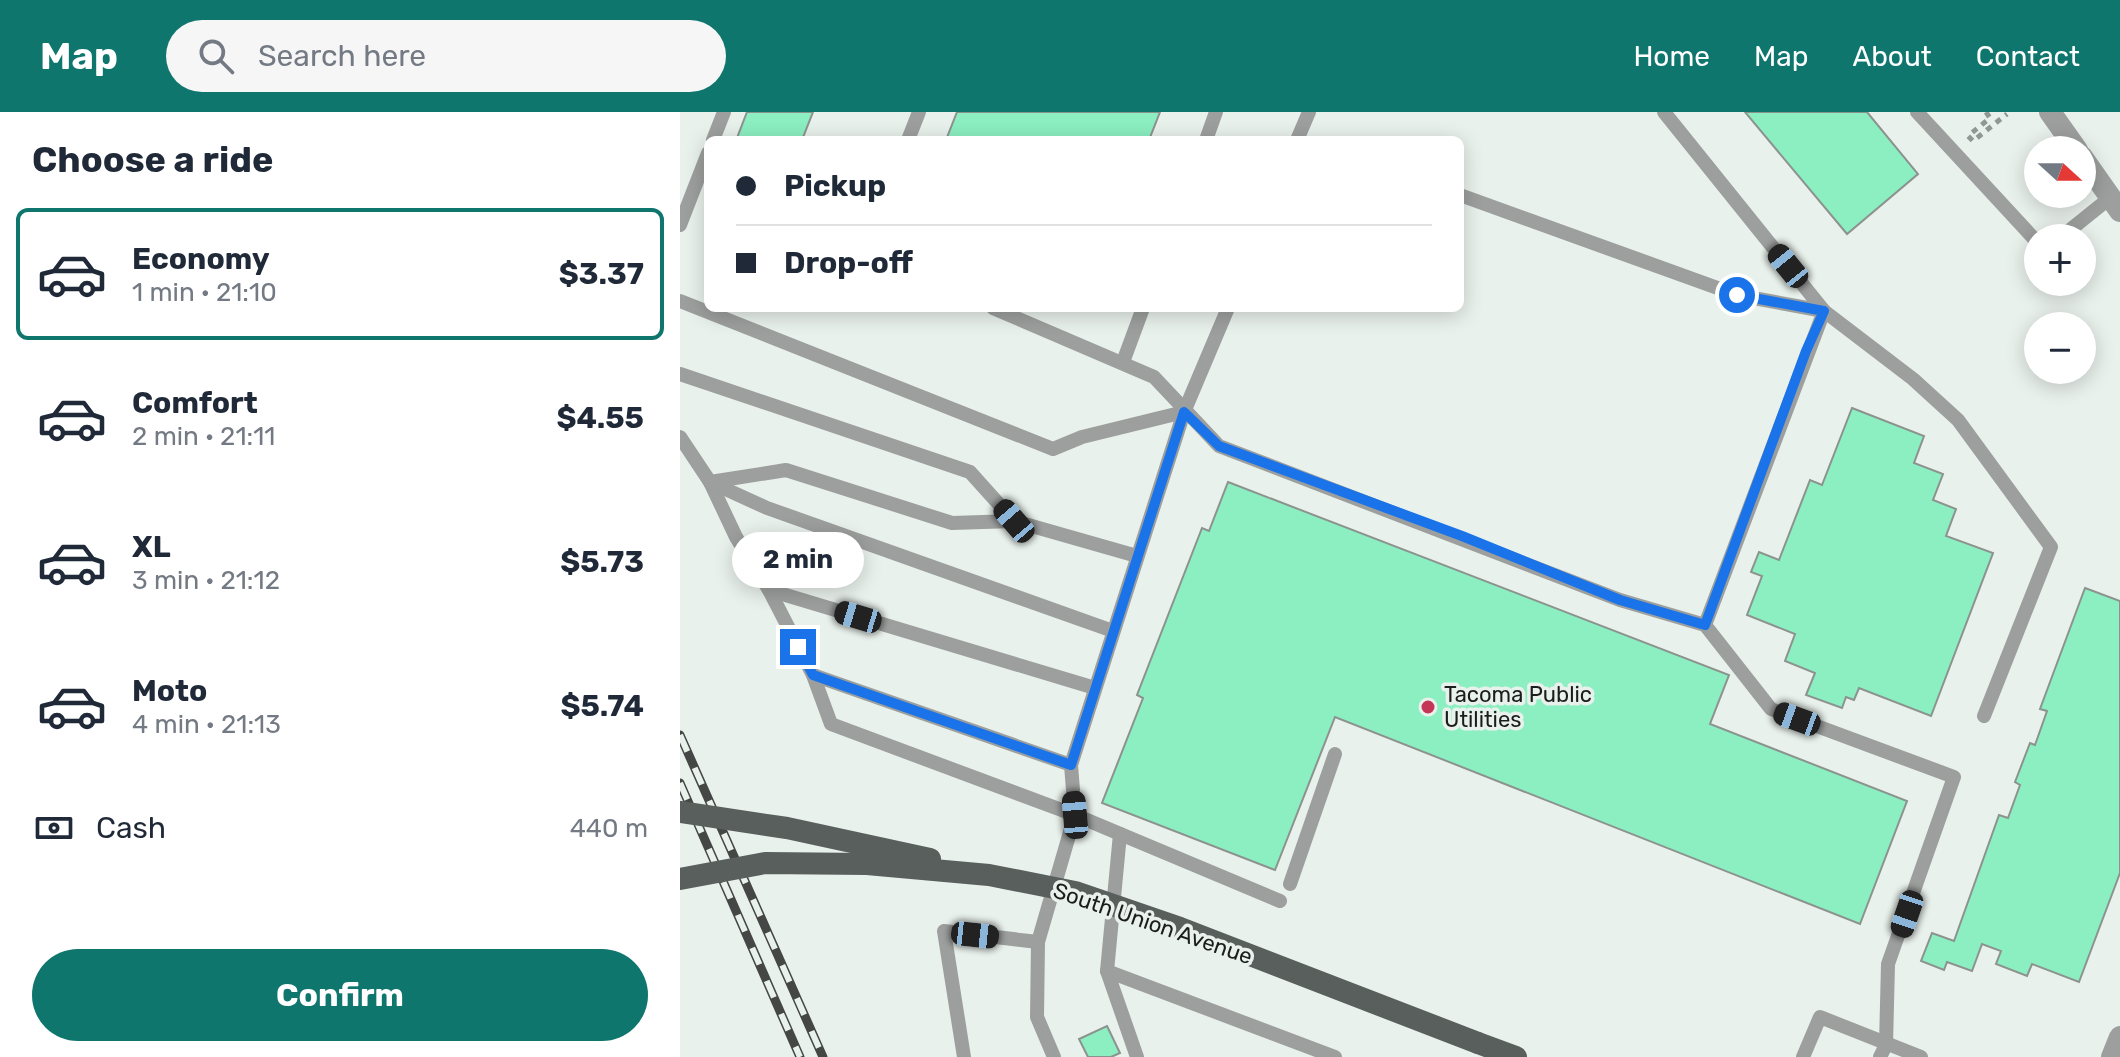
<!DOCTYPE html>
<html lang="en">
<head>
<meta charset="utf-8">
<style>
  body { margin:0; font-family:Rubik,sans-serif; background:#f6f6f7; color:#1f2937; height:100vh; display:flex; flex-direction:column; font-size:30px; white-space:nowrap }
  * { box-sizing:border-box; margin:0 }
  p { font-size:26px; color:#747a83 }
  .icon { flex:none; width:44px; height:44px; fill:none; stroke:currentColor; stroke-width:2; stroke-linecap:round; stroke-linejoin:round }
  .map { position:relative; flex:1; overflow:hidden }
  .details { display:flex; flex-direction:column; background:#fff; width:680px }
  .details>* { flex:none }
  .banner { position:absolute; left:24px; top:24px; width:760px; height:176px; border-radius:12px; box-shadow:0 4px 20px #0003; display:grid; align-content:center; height:176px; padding:0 32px; background:#fff }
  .needle { width:52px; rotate:111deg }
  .controls { position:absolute; left:1344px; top:24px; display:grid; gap:16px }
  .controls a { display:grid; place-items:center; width:72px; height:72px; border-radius:50%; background:#fff; box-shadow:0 4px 20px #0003; font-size:40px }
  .end { position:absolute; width:36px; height:36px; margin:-18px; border:10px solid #1a73e8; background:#fff; box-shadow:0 0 0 4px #fff }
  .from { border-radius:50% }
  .bubble { position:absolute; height:56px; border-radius:28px; background:#fff; box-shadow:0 4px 20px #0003; font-size:26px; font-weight:700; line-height:56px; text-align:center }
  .car { position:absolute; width:24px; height:48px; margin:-24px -12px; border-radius:10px; box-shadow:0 0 6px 2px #0007; background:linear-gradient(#222 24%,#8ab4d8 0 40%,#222 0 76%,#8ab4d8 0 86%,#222 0) }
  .banner b { display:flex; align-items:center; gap:28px; height:76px; font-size:30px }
  .banner b+b { border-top:2px solid #e0e1e3 }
  .banner i { width:20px; height:20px; background:#1f2937 }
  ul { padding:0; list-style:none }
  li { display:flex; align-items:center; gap:24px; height:132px; margin:0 16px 12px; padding:0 16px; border:4px solid transparent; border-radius:12px }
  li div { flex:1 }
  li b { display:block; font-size:30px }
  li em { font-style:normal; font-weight:700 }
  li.active { border-color:#0f766e }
  li>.icon { width:72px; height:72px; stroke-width:1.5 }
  h2 { padding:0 32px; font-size:36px; line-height:96px }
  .pay { display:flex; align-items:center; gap:20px; height:88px; padding:0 32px; font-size:30px }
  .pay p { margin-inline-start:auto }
  .action { display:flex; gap:16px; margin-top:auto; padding:16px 32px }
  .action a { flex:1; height:92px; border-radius:48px; background:#0f766e; color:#fff; font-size:32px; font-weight:700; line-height:92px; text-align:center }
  header { display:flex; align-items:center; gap:48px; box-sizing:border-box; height:112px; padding:0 40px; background:#0f766e; color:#fff }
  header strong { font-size:38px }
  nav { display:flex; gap:44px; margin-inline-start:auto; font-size:28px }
  .search { width:560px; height:72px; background:#f6f6f7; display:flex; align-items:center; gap:20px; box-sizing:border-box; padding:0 28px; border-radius:44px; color:#747a83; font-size:30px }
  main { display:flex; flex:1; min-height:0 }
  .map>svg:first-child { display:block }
</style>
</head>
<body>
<header>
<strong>Map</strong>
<div class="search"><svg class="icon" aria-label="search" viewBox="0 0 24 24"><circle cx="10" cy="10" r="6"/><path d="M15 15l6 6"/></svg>Search here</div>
<nav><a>Home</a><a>Map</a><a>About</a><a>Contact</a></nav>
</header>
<main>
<section class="details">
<h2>Choose a ride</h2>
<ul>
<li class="active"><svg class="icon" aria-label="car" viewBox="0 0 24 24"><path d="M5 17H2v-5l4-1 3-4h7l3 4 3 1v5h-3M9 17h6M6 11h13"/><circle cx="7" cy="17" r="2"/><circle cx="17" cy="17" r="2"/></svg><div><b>Economy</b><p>1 min · 21:10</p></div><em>$3.37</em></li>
<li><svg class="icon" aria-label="car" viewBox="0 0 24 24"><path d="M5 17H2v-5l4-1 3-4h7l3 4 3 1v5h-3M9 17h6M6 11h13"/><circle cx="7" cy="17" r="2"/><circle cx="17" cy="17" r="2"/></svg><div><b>Comfort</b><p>2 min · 21:11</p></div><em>$4.55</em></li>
<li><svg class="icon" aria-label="car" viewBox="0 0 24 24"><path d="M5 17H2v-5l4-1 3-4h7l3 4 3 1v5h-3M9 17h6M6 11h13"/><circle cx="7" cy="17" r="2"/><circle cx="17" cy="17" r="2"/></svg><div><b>XL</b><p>3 min · 21:12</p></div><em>$5.73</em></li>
<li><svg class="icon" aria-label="car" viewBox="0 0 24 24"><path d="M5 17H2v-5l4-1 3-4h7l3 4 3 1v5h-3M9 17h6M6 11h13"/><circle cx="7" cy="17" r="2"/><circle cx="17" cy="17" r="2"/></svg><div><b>Moto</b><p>4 min · 21:13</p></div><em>$5.74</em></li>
</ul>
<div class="pay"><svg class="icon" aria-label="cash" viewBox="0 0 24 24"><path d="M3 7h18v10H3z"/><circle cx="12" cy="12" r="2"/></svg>Cash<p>440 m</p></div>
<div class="action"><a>Confirm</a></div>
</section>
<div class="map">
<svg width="1440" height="945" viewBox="0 0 1440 945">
  <rect width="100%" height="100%" fill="#e9f1ec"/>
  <g fill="#8befc1" stroke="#8c938f" stroke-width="2">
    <path d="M67,0H133L122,28H63L57,26Z"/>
    <path d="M277,0H480L469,28H266Z"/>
    <path d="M1065,0H1187L1238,62L1167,122Z"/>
    <path d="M1172,296L1244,324L1234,351L1263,362L1253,388L1276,397L1266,424L1313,441L1251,604L1179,576L1174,588L1166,585L1162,596L1126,583L1135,561L1105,549L1115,522L1067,503L1082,464L1071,460L1079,440L1099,448L1130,368L1142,373Z"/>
    <path d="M548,370L1049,563L1030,612L1227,689L1180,812L655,605L595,758L422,691L463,586L457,583L522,416L529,419Z"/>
    <path d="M1405,476L1440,489V761L1399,870L1352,852L1347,864L1316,852L1321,839L1302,832L1292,859L1267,850L1264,858L1241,849L1252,821L1274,829L1319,703L1328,706L1340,673L1335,670L1350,631L1355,633L1367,599L1360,597Z"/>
    <path d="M427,914L440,941L431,945H408L399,927Z"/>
  </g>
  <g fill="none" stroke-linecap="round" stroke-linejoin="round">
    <path stroke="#919794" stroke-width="5" stroke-dasharray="6 6" stroke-linecap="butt" d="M1306,0L1310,6L1288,24L1293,29L1327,2"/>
    <g stroke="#9c9f9d" stroke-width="14">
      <path d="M984,0L1144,199L1233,267L1278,308L1371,435L1304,604"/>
      <path d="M1237,0L1358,131"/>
      <path d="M33,28L44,0"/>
      <path d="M228,28L239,0"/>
      <path d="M526,28L536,0"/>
      <path d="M617,28L629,0"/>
      <path d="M780,83L1057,183L1144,199"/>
      <path d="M0,113L28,41"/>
      <path d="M1380,126L1431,85"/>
      <path d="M0,189L373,337L402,325L504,300"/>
      <path d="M313,196L474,265L539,334L940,488L1025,513L1091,597L1274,665L1208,852L1206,933L1200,945"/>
      <path d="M443,250L463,196"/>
      <path d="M0,262L290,360L334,409"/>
      <path d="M0,325L30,370L56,425L89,478L133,563L151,612L395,703L600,789"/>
      <path d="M30,370L106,358L272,411L334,409L457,444"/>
      <path d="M30,370L87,396L433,519"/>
      <path d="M89,478L415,576"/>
      <path d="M1025,513L1144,199"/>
      <path d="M133,563L391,653"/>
      <path d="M440,722L427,859L457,945"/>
      <path d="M610,772L655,642"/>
      <path d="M427,859L655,945"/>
      <path d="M284,945L264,819L358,830"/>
      <path d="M374,945L357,905L358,830L395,703L391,653L504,300L548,196"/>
      <path d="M1123,945L1140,905L1241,945"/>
    </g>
    <g stroke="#9c9f9d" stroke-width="22">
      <path d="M1370,0L1397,38"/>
      <path d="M1402,45L1440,99"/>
      <path d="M1432,945L1440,925"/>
    </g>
    <path stroke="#595f5c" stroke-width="22" d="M798,931L836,945"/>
    <defs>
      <g id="rail">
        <path d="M0,623L143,945"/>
        <path d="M0,671L120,945"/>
      </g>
    </defs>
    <use href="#rail" stroke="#444745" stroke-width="9"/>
    <use href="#rail" stroke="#e9f1ec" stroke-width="6" stroke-dasharray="18" stroke-linecap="butt"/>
    <g stroke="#595f5c" stroke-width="22">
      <path d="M0,700L107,716L250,747"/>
      <path d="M0,767L85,751L187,752L309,763L395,780L500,816L798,931"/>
    </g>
  </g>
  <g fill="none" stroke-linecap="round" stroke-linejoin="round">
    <path stroke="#1a73e8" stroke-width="10" d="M118,535L133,563L391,653L504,300L539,334L782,424L940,488L1025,513L1126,239L1144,199L1057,183"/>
  </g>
  <circle fill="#c53555" stroke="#e9f1ec" stroke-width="3" cx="748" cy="595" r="8"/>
  <g text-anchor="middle" stroke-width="7" stroke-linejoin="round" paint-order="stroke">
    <g font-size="22" fill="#1b1d1c" stroke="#e9f1ec" text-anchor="start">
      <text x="764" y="590">Tacoma Public<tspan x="764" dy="25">Utilities</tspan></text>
    </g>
    <g font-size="22" fill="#1b1d1c" stroke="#e9f1ec">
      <text transform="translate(473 811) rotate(19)" y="8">South Union Avenue</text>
    </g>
  </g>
</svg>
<div class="controls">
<a><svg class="needle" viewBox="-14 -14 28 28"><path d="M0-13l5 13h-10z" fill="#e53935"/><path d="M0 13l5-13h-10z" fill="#747a83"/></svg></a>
<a>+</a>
<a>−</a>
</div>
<i class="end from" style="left:1057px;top:183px"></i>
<i class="end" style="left:118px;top:535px"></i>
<div class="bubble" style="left:52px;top:420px;width:132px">2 min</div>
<i class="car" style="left:1108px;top:154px;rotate:321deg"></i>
<i class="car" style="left:334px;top:409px;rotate:319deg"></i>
<i class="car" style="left:178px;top:505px;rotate:287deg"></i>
<i class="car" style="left:1117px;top:607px;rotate:290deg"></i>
<i class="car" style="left:395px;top:703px;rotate:355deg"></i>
<i class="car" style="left:1227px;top:802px;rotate:199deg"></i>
<i class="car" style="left:295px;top:823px;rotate:96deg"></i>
<div class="banner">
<b><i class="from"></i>Pickup</b>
<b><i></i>Drop-off</b>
</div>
</div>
</main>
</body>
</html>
